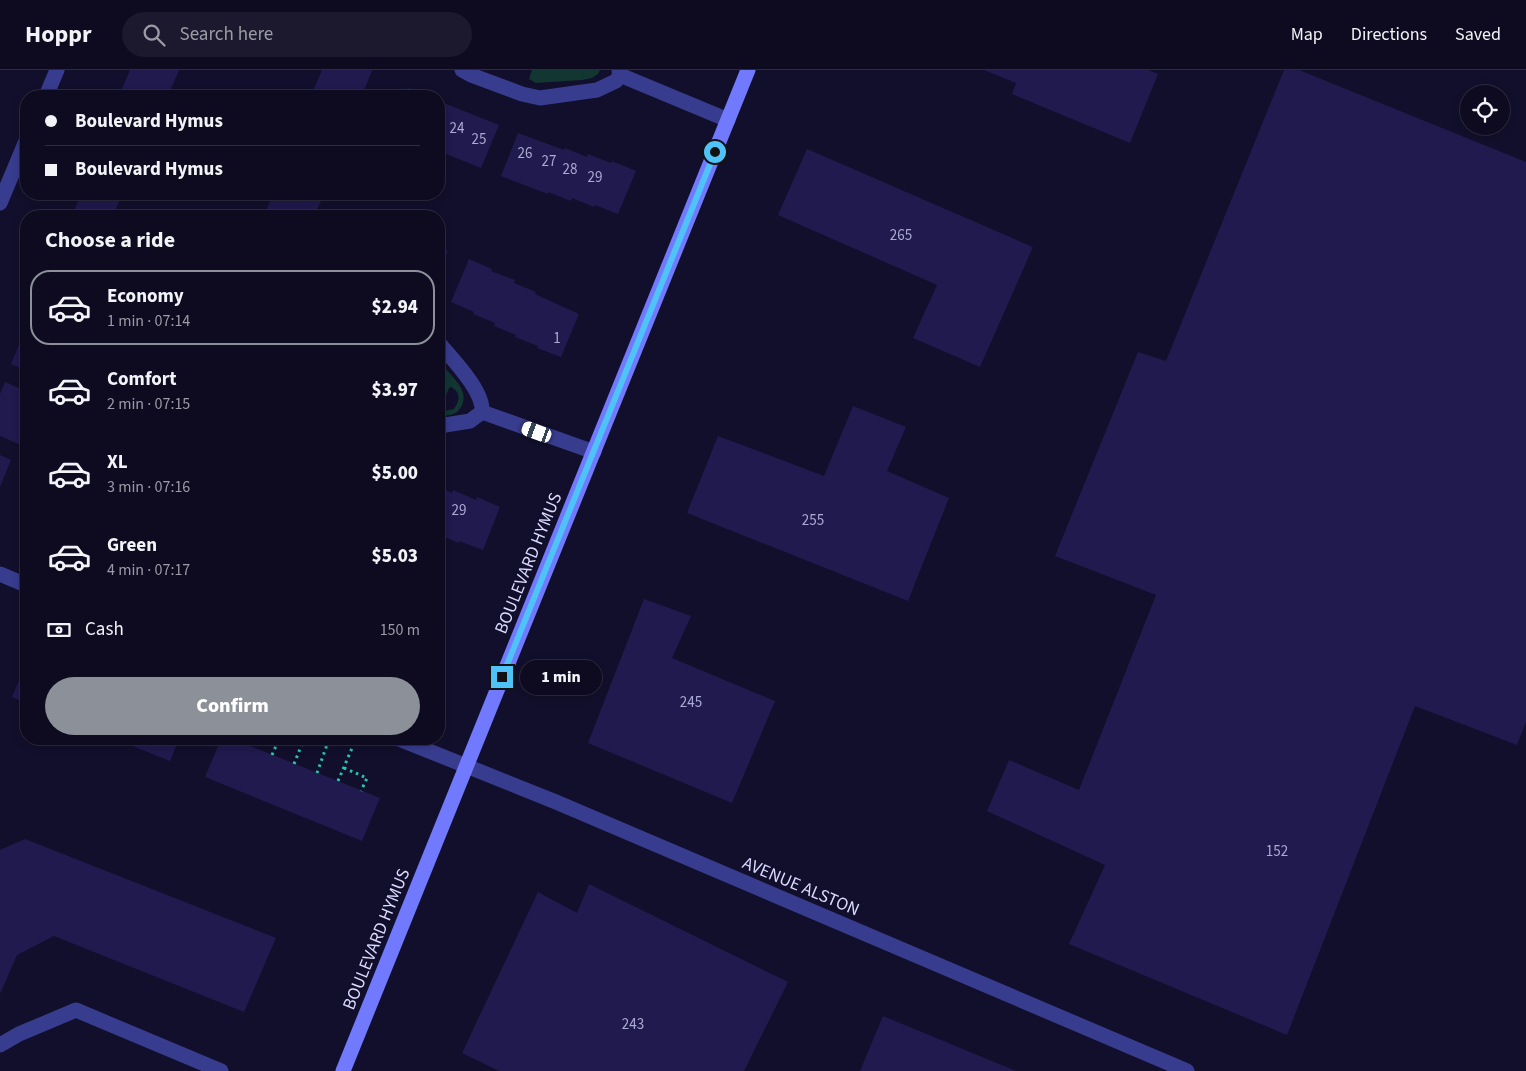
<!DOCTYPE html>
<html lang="en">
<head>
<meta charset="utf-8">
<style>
  body { margin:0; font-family:"Source Sans 3",sans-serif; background:#1c192e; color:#f1f3f6; height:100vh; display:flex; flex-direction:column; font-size:19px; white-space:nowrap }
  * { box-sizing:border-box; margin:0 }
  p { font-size:16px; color:#9b9ba5 }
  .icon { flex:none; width:28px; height:28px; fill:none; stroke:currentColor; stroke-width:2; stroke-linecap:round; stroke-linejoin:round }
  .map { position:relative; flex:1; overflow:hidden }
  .sheet { position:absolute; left:20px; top:140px; width:425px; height:535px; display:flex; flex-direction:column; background:#0e0b21; border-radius:20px; box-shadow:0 2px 8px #0003,0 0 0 1px #2e2b3f }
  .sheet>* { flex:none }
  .guide { position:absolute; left:20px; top:20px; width:425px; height:110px; border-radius:20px; box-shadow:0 2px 8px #0003,0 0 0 1px #2e2b3f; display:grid; align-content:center; height:110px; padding:0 25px; background:#0e0b21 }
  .buttons { position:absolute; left:1460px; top:15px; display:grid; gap:10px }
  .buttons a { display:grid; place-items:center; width:50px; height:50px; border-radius:50%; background:#0e0b21; box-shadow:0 2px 8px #0003,0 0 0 1px #2e2b3f; font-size:25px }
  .end { position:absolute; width:22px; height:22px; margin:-11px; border:6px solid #4fc3f7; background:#111; box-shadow:0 0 0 2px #111 }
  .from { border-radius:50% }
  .bubble { position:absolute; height:35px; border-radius:18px; background:#0e0b21; box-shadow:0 2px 8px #0003,0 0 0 1px #2e2b3f; font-size:16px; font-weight:800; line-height:35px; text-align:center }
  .car { position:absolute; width:15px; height:30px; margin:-15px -8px; border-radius:6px; box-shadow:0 0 4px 1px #0007; background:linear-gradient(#fff 24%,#345 0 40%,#fff 0 76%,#345 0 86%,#fff 0) }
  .guide b { display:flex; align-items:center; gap:18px; height:48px; font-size:19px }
  .guide b+b { border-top:1px solid #2e2b3f }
  .guide i { width:12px; height:12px; background:#f1f3f6 }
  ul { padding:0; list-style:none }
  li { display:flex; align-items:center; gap:15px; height:75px; margin:0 10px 8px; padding:0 15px; border:2px solid transparent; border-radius:20px }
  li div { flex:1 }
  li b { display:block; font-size:19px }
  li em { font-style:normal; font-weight:800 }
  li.active { border-color:#8c9099 }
  li>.icon { width:45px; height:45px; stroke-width:1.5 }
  h2 { padding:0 25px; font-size:22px; line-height:60px }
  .pay { display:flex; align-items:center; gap:12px; height:55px; padding:0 25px; font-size:19px }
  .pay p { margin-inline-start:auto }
  .button { display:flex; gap:10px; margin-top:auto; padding:10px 25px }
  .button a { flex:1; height:58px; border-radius:30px; background:#8c9099; color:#fff; font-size:20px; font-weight:800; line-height:58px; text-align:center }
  header { display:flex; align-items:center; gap:30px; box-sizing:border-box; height:70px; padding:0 25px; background:#0e0b21; border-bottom:1px solid #2e2b3f }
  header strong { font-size:24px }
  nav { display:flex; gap:28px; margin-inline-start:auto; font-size:18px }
  .search { width:350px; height:45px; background:#1c192e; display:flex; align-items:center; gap:12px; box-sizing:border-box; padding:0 18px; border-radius:28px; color:#9b9ba5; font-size:19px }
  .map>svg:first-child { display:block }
</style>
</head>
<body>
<header>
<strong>Hoppr</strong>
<div class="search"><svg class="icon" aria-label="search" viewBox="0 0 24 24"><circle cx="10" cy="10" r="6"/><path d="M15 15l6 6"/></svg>Search here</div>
<nav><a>Map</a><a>Directions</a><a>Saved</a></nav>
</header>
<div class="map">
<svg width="1526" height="1001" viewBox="0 0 1526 1001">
  <rect width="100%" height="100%" fill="#120f2c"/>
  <g fill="#123632" fill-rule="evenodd">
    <path d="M532,0H600L598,4L592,8L582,10L536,13L529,9Z"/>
    <path d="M439,292C448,303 470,319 462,335C457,346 449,345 439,346ZM451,317C461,322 460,331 454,339L444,341L441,337L449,318Z"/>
  </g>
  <g fill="#201a4e">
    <path d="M130,0H179L168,26H119Z"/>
    <path d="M322,0H372L362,26H311Z"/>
    <path d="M984,0H1148L1158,4L1130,73L1012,24L1016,13Z"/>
    <path d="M1284,0H1299L1526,92V652L1517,675L1415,636L1287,965L1069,874L1105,795L987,741L1009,690L1079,720L1156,525L1055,486L1138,282L1166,291Z"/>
    <path d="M408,18L428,26H404Z"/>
    <path d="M439,31L499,55L481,98L439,81Z"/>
    <path d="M518,63L564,80L565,78L587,87L588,84L611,93L612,91L636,101L618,144L595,135L594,137L572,128L571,131L548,122V124L501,106Z"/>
    <path d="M807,79L1033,177L980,297L913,268L937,215L778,145Z"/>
    <path d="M81,124H122L113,146H72Z"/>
    <path d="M273,124H324L314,146H264Z"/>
    <path d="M439,177L448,181L439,204Z"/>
    <path d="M469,189L492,199L491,201L515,210L514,213L536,222L535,224L579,244L561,287L537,278L538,276L515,267L516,265L494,256L495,253L473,244L474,242L451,232Z"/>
    <path d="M26,258V301L11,294Z"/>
    <path d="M5,312L26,321V361L21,375L0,366V324Z"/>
    <path d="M853,336L906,357L887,401L949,428L908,531L687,443L718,366L824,406Z"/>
    <path d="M0,385L11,390L0,417Z"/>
    <path d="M439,417L452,423L453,420L476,430L477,427L500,437L483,480L459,471V473L439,465Z"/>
    <path d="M644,529L691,546L672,588L775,631L732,733L588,673Z"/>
    <path d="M439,568L446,571L439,588Z"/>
    <path d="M26,594V633L12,627Z"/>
    <path d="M115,669H179L170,691Z"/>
    <path d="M221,669H233L380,728L362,771L205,707Z"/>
    <path d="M25,769L276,868L244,942L54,866L17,885L0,924V780Z"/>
    <path d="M589,814L788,912L744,1001H499L462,983L538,822L577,843Z"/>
    <path d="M883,946L1016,1001H860Z"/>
  </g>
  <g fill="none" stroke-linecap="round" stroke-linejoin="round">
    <g stroke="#29c5ae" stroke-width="3" stroke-dasharray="2.5 4" stroke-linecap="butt">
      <path d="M241,672L242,669"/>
      <path d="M249,675L251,669"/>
      <path d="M272,685L279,669"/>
      <path d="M294,694L304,669"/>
      <path d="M344,698L367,708L361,721"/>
      <path d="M317,703L329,669"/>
      <path d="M338,711L355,671"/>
    </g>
    <path stroke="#383c8e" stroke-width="15" d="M0,975L19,964L76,940L221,1001"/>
    <g stroke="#383c8e" stroke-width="15">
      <path d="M462,0L471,5L522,24L540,28L597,20L616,11L620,5L619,0"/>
      <path d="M620,5L728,50"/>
      <path d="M46,26L57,0"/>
      <path d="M0,133L26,71"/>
      <path d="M439,273C453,290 484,321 482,342L470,351L439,356"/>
      <path d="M482,342L594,382"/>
      <path d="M0,504L26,515"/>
      <path d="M399,669L556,732L1187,1001"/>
    </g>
    <path stroke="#717aff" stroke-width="15" d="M343,1001L748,0"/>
  </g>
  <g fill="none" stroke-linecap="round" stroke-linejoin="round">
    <path stroke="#4fc3f7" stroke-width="6" d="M502,607L715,82"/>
  </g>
  <g text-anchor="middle" stroke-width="4" stroke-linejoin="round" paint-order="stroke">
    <g font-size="15" fill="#acaad3">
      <text x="457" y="63">24</text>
      <text x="479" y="74">25</text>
      <text x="525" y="88">26</text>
      <text x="549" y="96">27</text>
      <text x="570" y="104">28</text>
      <text x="595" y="112">29</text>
      <text x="901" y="170">265</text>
      <text x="557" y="273">1</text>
      <text x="459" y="445">29</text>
      <text x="813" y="455">255</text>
      <text x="691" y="637">245</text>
      <text x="1277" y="786">152</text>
      <text x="633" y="959">243</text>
    </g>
    <g font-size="18" fill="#dbdaff" stroke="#120f2c">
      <text transform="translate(528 493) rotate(-68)" y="6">BOULEVARD HYMUS</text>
      <text transform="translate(801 816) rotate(23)" y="6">AVENUE ALSTON</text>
      <text transform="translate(376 869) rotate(-68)" y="6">BOULEVARD HYMUS</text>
    </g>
  </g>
</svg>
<div class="buttons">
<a><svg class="icon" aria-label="locate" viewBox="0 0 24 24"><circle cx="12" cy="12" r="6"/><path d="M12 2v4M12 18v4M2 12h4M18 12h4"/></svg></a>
</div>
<i class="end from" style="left:715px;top:82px"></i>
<i class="end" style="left:502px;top:607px"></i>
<div class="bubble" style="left:520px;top:590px;width:82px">1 min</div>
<i class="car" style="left:537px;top:362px;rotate:290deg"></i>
<div class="guide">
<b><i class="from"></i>Boulevard Hymus</b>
<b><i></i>Boulevard Hymus</b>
</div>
<section class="sheet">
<h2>Choose a ride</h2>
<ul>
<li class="active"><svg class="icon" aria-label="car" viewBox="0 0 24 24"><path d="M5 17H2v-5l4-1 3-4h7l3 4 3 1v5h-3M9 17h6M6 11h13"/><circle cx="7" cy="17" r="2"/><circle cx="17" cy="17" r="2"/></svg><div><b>Economy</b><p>1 min · 07:14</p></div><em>$2.94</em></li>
<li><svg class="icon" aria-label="car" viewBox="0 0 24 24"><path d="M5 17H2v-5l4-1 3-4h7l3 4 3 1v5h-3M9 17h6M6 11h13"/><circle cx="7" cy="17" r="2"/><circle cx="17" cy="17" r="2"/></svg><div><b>Comfort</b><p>2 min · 07:15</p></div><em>$3.97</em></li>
<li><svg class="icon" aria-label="car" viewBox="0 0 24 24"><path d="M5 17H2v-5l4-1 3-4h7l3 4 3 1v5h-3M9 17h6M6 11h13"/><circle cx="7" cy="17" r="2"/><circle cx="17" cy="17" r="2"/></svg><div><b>XL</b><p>3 min · 07:16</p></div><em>$5.00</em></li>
<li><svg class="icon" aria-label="car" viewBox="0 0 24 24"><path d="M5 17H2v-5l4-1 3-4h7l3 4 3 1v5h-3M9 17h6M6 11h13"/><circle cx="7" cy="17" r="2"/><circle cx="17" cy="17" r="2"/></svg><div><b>Green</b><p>4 min · 07:17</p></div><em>$5.03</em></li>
</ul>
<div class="pay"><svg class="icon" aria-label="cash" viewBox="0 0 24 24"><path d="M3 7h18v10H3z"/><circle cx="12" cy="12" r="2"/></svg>Cash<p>150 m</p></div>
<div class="button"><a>Confirm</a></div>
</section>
</div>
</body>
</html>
